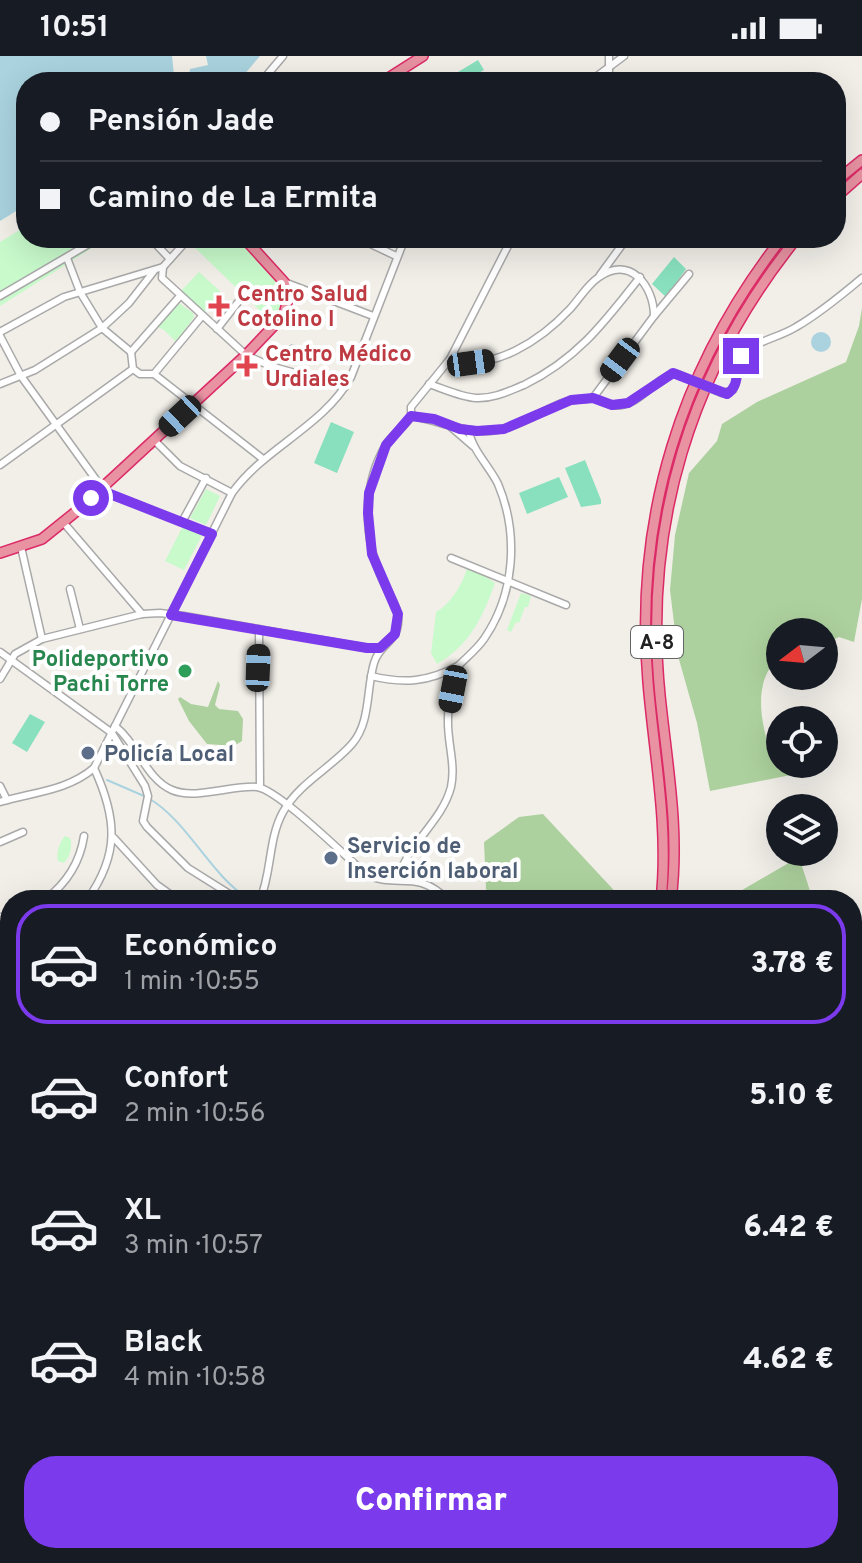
<!DOCTYPE html>
<html lang="es">
<head>
<meta charset="utf-8">
<style>
  body { margin:0; font-family:Overpass,sans-serif; background:#242831; color:#f1f3f6; height:100vh; display:flex; flex-direction:column; font-size:30px; white-space:nowrap }
  * { box-sizing:border-box; margin:0 }
  p { font-size:26px; color:#9ea1a6 }
  .icon { flex:none; width:44px; height:44px; fill:none; stroke:currentColor; stroke-width:2; stroke-linecap:round; stroke-linejoin:round }
  .map { position:relative; flex:1; overflow:hidden }
  .sheet { position:absolute; left:0px; top:834px; width:862px; height:674px; display:flex; flex-direction:column; background:#171b24; border-radius:32px 32px 0 0; box-shadow:0 8px 32px #0002 }
  .sheet>* { flex:none }
  .banner { position:absolute; left:16px; top:16px; width:830px; height:176px; border-radius:32px; box-shadow:0 8px 32px #0002; display:grid; align-content:center; height:176px; padding:0 24px; background:#171b24 }
  .needle { width:52px; rotate:254deg }
  .buttons { position:absolute; left:766px; top:562px; display:grid; gap:16px }
  .buttons a { display:grid; place-items:center; width:72px; height:72px; border-radius:50%; background:#171b24; box-shadow:0 8px 32px #0002; font-size:40px }
  .end { position:absolute; width:36px; height:36px; margin:-18px; border:10px solid #7c3aed; background:#fff; box-shadow:0 0 0 4px #fff }
  .from { border-radius:50% }
  .car { position:absolute; width:24px; height:48px; margin:-24px -12px; border-radius:10px; box-shadow:0 0 6px 2px #0007; background:linear-gradient(#222 24%,#8ab4d8 0 40%,#222 0 76%,#8ab4d8 0 86%,#222 0) }
  .banner b { display:flex; align-items:center; gap:28px; height:76px; font-size:30px }
  .banner b+b { border-top:2px solid #363941 }
  .banner i { width:20px; height:20px; background:#f1f3f6 }
  ul { padding:14px 0 0; list-style:none }
  li { display:flex; align-items:center; gap:24px; height:120px; margin:0 16px 12px; padding:0 8px; border:4px solid transparent; border-radius:32px }
  li div { flex:1 }
  li b { display:block; font-size:30px }
  li em { font-style:normal; font-weight:800 }
  li.current { border-color:#7c3aed }
  li>.icon { width:72px; height:72px; stroke-width:1.5 }
  .button { display:flex; gap:16px; margin-top:auto; padding:16px 24px }
  .button a { flex:1; height:92px; border-radius:32px; background:#7c3aed; color:#fff; font-size:32px; font-weight:800; line-height:92px; text-align:center }
  .status { display:flex; justify-content:space-between; align-items:center; height:56px; padding:0 40px; background:#171b24; direction:ltr }
  .status svg { height:22px; fill:currentColor }
  .map>svg:first-child { display:block }
</style>
</head>
<body>
<div class="status"><b>10:51</b><svg viewBox="0 0 49 12"><path d="M0 12V9h3v3zM5 12V6h3v6zM10 12V3h3v9zM15 12V0h3v12zM26 1h20v11H26zM47 4h2v5h-2z"/></svg></div>
<div class="map">
<svg width="862" height="1507" viewBox="0 0 862 1507">
  <rect width="100%" height="100%" fill="#f2efe9"/>
  <g fill="#add19e">
    <path d="M862,252V543L854,586L839,581L827,587L824,585V576H780V600C749,628 763,672 773,706L796,718L710,735L697,667L678,600L670,534L675,479L689,417L717,385L722,368L757,346L846,306L859,270Z"/>
    <path d="M218,625L220,629L215,649L219,653L238,655L243,663L242,685L234,690L207,688L189,665L178,643L180,641L191,648L208,651Z"/>
    <path d="M543,758L623,844H576L565,837L564,844H494L486,833L484,786L519,761Z"/>
    <path d="M799,801L812,841L815,844H725Z"/>
    <path d="M862,1125V1238L852,1239V1134Z"/>
    <path d="M384,1498H841L850,1507H390Z"/>
  </g>
  <g fill="#c8facc">
    <path d="M26,170V182H108L0,250V186Z"/>
    <path d="M200,182H237C260,207 301,232 273,267L193,190Z"/>
    <path d="M199,216L220,235L205,258L181,235Z"/>
    <path d="M179,247L193,257L194,261L176,286L164,274L158,271Z"/>
    <path d="M206,433L220,440L206,469L190,462Z"/>
    <path d="M183,470L202,479L184,514L165,505Z"/>
    <path d="M468,509L495,527C483,561 469,590 437,608L431,597L436,556C451,548 464,526 468,509Z"/>
    <path d="M521,537L531,540L528,551H525L519,567L516,566L511,576L507,574Z"/>
    <path d="M65,780L70,782C73,791 70,800 64,807L58,805C56,798 59,786 65,780Z"/>
  </g>
  <g fill="#88e0be">
    <path d="M478,4L484,14L464,25L458,16Z"/>
    <path d="M674,201L686,213L666,241L652,228Z"/>
    <path d="M331,366L354,376L337,417L314,407Z"/>
    <path d="M585,404L601,444V448L581,451L565,412Z"/>
    <path d="M559,421L568,441L527,458L519,437Z"/>
    <path d="M30,658L45,666L27,696L12,687Z"/>
  </g>
  <g fill="#aad3df">
    <path d="M0,0H172L174,19L184,17L186,20L184,26H26V149L0,165Z"/>
    <path d="M206,0H260L238,26H188L190,13L208,9Z"/>
    <circle cx="821" cy="286" r="10"/>
  </g>
  <g fill="none" stroke-linecap="round" stroke-linejoin="round">
    <g stroke="#aad3df" stroke-width="2">
      <path d="M107,724L144,740"/>
      <path d="M150,743C190,768 209,818 250,844"/>
    </g>
    <path stroke="#c8c6c1" stroke-width="6" stroke-dasharray="6 3" stroke-linecap="butt" d="M0,946L10,934"/>
    <defs>
      <g id="minor">
        <path d="M609,0V26"/>
        <path d="M261,26L283,0"/>
        <path d="M589,26L624,0"/>
        <path d="M150,182L170,203"/>
        <path d="M358,182L396,200"/>
        <path d="M67,202L80,236L102,272L131,296"/>
        <path d="M163,211L162,222L246,299L270,310L345,331"/>
        <path d="M600,219L627,182"/>
        <path d="M284,226L373,260"/>
        <path d="M0,240L99,182"/>
        <path d="M654,260L689,218"/>
        <path d="M217,273L246,236"/>
        <path d="M0,276L64,241L163,211L189,182"/>
        <path d="M0,280L21,320L102,432L110,438L212,478"/>
        <path d="M131,296L133,313L140,318H154L263,403"/>
        <path d="M131,296L180,240"/>
        <path d="M290,296L292,293"/>
        <path d="M154,318L202,260"/>
        <path d="M0,328L35,314L102,272L129,247L154,215"/>
        <path d="M429,328C444,333 461,341 476,342C493,343 509,335 524,329C577,303 604,267 640,221"/>
        <path d="M722,337L733,334L737,323L738,306C751,284 775,284 796,271C817,259 843,238 862,222"/>
        <path d="M593,342C599,344 606,347 612,349C639,354 654,319 677,318"/>
        <path d="M411,360C434,363 455,374 479,375C511,377 533,359 562,347C571,343 582,344 593,342L654,260C654,230 630,199 599,221C587,229 580,242 570,253C542,283 493,317 450,303"/>
        <path d="M451,371L473,390"/>
        <path d="M154,384L180,410L232,437"/>
        <path d="M0,409L133,313"/>
        <path d="M63,466L142,558"/>
        <path d="M182,466L206,422"/>
        <path d="M21,491L42,583"/>
        <path d="M451,502L566,549"/>
        <path d="M70,533L80,573"/>
        <path d="M259,573L260,731"/>
        <path d="M0,596L112,677L145,730L148,740L143,765L147,771L188,812L239,844"/>
        <path d="M371,620C404,628 428,626 458,610"/>
        <path d="M0,623L15,598L42,583L142,558L160,557L184,560L367,592H380"/>
        <path d="M115,670C137,687 146,723 172,734C195,744 232,729 257,731C279,734 347,802 367,819C397,833 416,812 448,844"/>
        <path d="M0,730L7,744"/>
        <path d="M0,746C33,736 67,735 94,712L232,437C265,391 323,371 351,321L405,182"/>
        <path d="M114,782L157,829L178,844"/>
        <path d="M0,786L23,776"/>
        <path d="M398,823C407,788 442,766 451,731C456,708 447,686 448,663C448,646 454,630 460,615L458,610C467,601 477,593 484,583C515,538 519,478 498,428C490,411 471,393 469,374"/>
        <path d="M45,844C67,827 80,807 84,780"/>
        <path d="M87,844C120,798 117,762 94,712"/>
        <path d="M260,844C272,816 268,783 283,756C299,727 331,712 352,688C371,666 366,634 374,607C379,590 392,588 397,573C402,556 391,542 384,527C363,484 361,429 387,387C394,377 405,371 411,360V351L450,303L512,182"/>
        <path d="M0,861L10,859"/>
      </g>
      <g id="highway">
        <path d="M382,26L423,0"/>
        <path d="M836,125L862,104"/>
        <path d="M836,141L862,118"/>
        <path d="M0,497L42,483L78,454L246,299L284,259L288,242L284,226L244,182"/>
        <path d="M661,844C669,770 654,699 648,626C634,461 681,311 782,182"/>
        <path d="M671,844C680,775 667,708 660,639C643,470 690,314 797,182"/>
        <path d="M0,1502L10,1497"/>
        <path d="M18,1507L33,1498"/>
      </g>
    </defs>
    <use href="#minor" stroke="#a9a9a9" stroke-width="9"/>
    <use href="#highway" stroke="#dc2a67" stroke-width="12"/>
    <use href="#minor" stroke="#fff" stroke-width="6"/>
    <use href="#highway" stroke="#e892a2" stroke-width="9"/>
    <defs>
      <path id="minor-bridge" d="M677,318L722,337"/>
    </defs>
    <use href="#minor-bridge" stroke="#a9a9a9" stroke-width="9" stroke-linecap="butt"/>
    <use href="#minor-bridge" stroke="#fff" stroke-width="6"/>
  </g>
  <g fill="none" stroke-linecap="round" stroke-linejoin="round">
    <path stroke="#7c3aed" stroke-width="10" d="M91,442L102,432L110,438L212,478L171,559L367,592H380L395,578L398,558L372,498L368,457L369,437L386,389L411,360L434,363L460,373L477,375L504,373L571,344L593,342L612,349L628,347L673,317L727,338C742,328 733,313 741,300"/>
  </g>
  <g fill="#e0444e" stroke="#fff" stroke-width="3">
    <path d="M215 238h8v8h8v8h-8v8h-8v-8h-8v-8h8z"/>
    <path d="M243 298h8v8h8v8h-8v8h-8v-8h-8v-8h8z"/>
  </g>
  <circle fill="#2e9e5b" stroke="#fff" stroke-width="3" cx="185" cy="615" r="8"/>
  <g fill="#5c6f8a" stroke="#fff" stroke-width="3">
    <circle cx="88" cy="697" r="8"/>
    <circle cx="331" cy="802" r="8"/>
  </g>
  <g text-anchor="middle" stroke-width="8" stroke-linejoin="round" paint-order="stroke">
    <rect fill="#fff" stroke="#646464" stroke-width="2" x="631" y="570" width="52" height="32" rx="6"/>
    <g font-size="20" font-weight="bold" fill="#222">
      <text x="657" y="593">A-8</text>
    </g>
    <g font-size="22" font-weight="bold" fill="#be3a42" stroke="#fff" text-anchor="start">
      <text x="237" y="245">Centro Salud<tspan x="237" dy="25">Cotolino I</tspan></text>
      <text x="265" y="305">Centro Médico<tspan x="265" dy="25">Urdiales</tspan></text>
    </g>
    <g font-size="22" font-weight="bold" fill="#27864d" stroke="#fff" text-anchor="end">
      <text x="169" y="610">Polideportivo<tspan x="169" dy="25">Pachi Torre</tspan></text>
    </g>
    <g font-size="22" font-weight="bold" fill="#4e5e75" stroke="#fff" text-anchor="start">
      <text x="104" y="705">Policía Local</text>
      <text x="347" y="797">Servicio de<tspan x="347" dy="25">Inserción laboral</tspan></text>
    </g>
  </g>
</svg>
<div class="buttons">
<a><svg class="needle" viewBox="-14 -14 28 28"><path d="M0-13l5 13h-10z" fill="#e53935"/><path d="M0 13l5-13h-10z" fill="#9ea1a6"/></svg></a>
<a><svg class="icon" aria-label="locate" viewBox="0 0 24 24"><circle cx="12" cy="12" r="6"/><path d="M12 2v4M12 18v4M2 12h4M18 12h4"/></svg></a>
<a><svg class="icon" aria-label="layers" viewBox="0 0 24 24"><path d="M12 4l9 5-9 5-9-5zM3 14l9 5 9-5"/></svg></a>
</div>
<i class="end from" style="left:91px;top:442px"></i>
<i class="end" style="left:741px;top:300px"></i>
<i class="car" style="left:620px;top:304px;rotate:217deg"></i>
<i class="car" style="left:471px;top:307px;rotate:82deg"></i>
<i class="car" style="left:180px;top:360px;rotate:227deg"></i>
<i class="car" style="left:258px;top:612px;rotate:2deg"></i>
<i class="car" style="left:453px;top:633px;rotate:191deg"></i>
<div class="banner">
<b><i class="from"></i>Pensión Jade</b>
<b><i></i>Camino de La Ermita</b>
</div>
<section class="sheet">
<ul>
<li class="current"><svg class="icon" aria-label="car" viewBox="0 0 24 24"><path d="M5 17H2v-5l4-1 3-4h7l3 4 3 1v5h-3M9 17h6M6 11h13"/><circle cx="7" cy="17" r="2"/><circle cx="17" cy="17" r="2"/></svg><div><b>Económico</b><p>1 min · 10:55</p></div><em>3.78 €</em></li>
<li><svg class="icon" aria-label="car" viewBox="0 0 24 24"><path d="M5 17H2v-5l4-1 3-4h7l3 4 3 1v5h-3M9 17h6M6 11h13"/><circle cx="7" cy="17" r="2"/><circle cx="17" cy="17" r="2"/></svg><div><b>Confort</b><p>2 min · 10:56</p></div><em>5.10 €</em></li>
<li><svg class="icon" aria-label="car" viewBox="0 0 24 24"><path d="M5 17H2v-5l4-1 3-4h7l3 4 3 1v5h-3M9 17h6M6 11h13"/><circle cx="7" cy="17" r="2"/><circle cx="17" cy="17" r="2"/></svg><div><b>XL</b><p>3 min · 10:57</p></div><em>6.42 €</em></li>
<li><svg class="icon" aria-label="car" viewBox="0 0 24 24"><path d="M5 17H2v-5l4-1 3-4h7l3 4 3 1v5h-3M9 17h6M6 11h13"/><circle cx="7" cy="17" r="2"/><circle cx="17" cy="17" r="2"/></svg><div><b>Black</b><p>4 min · 10:58</p></div><em>4.62 €</em></li>
</ul>
<div class="button"><a>Confirmar</a></div>
</section>
</div>
</body>
</html>
